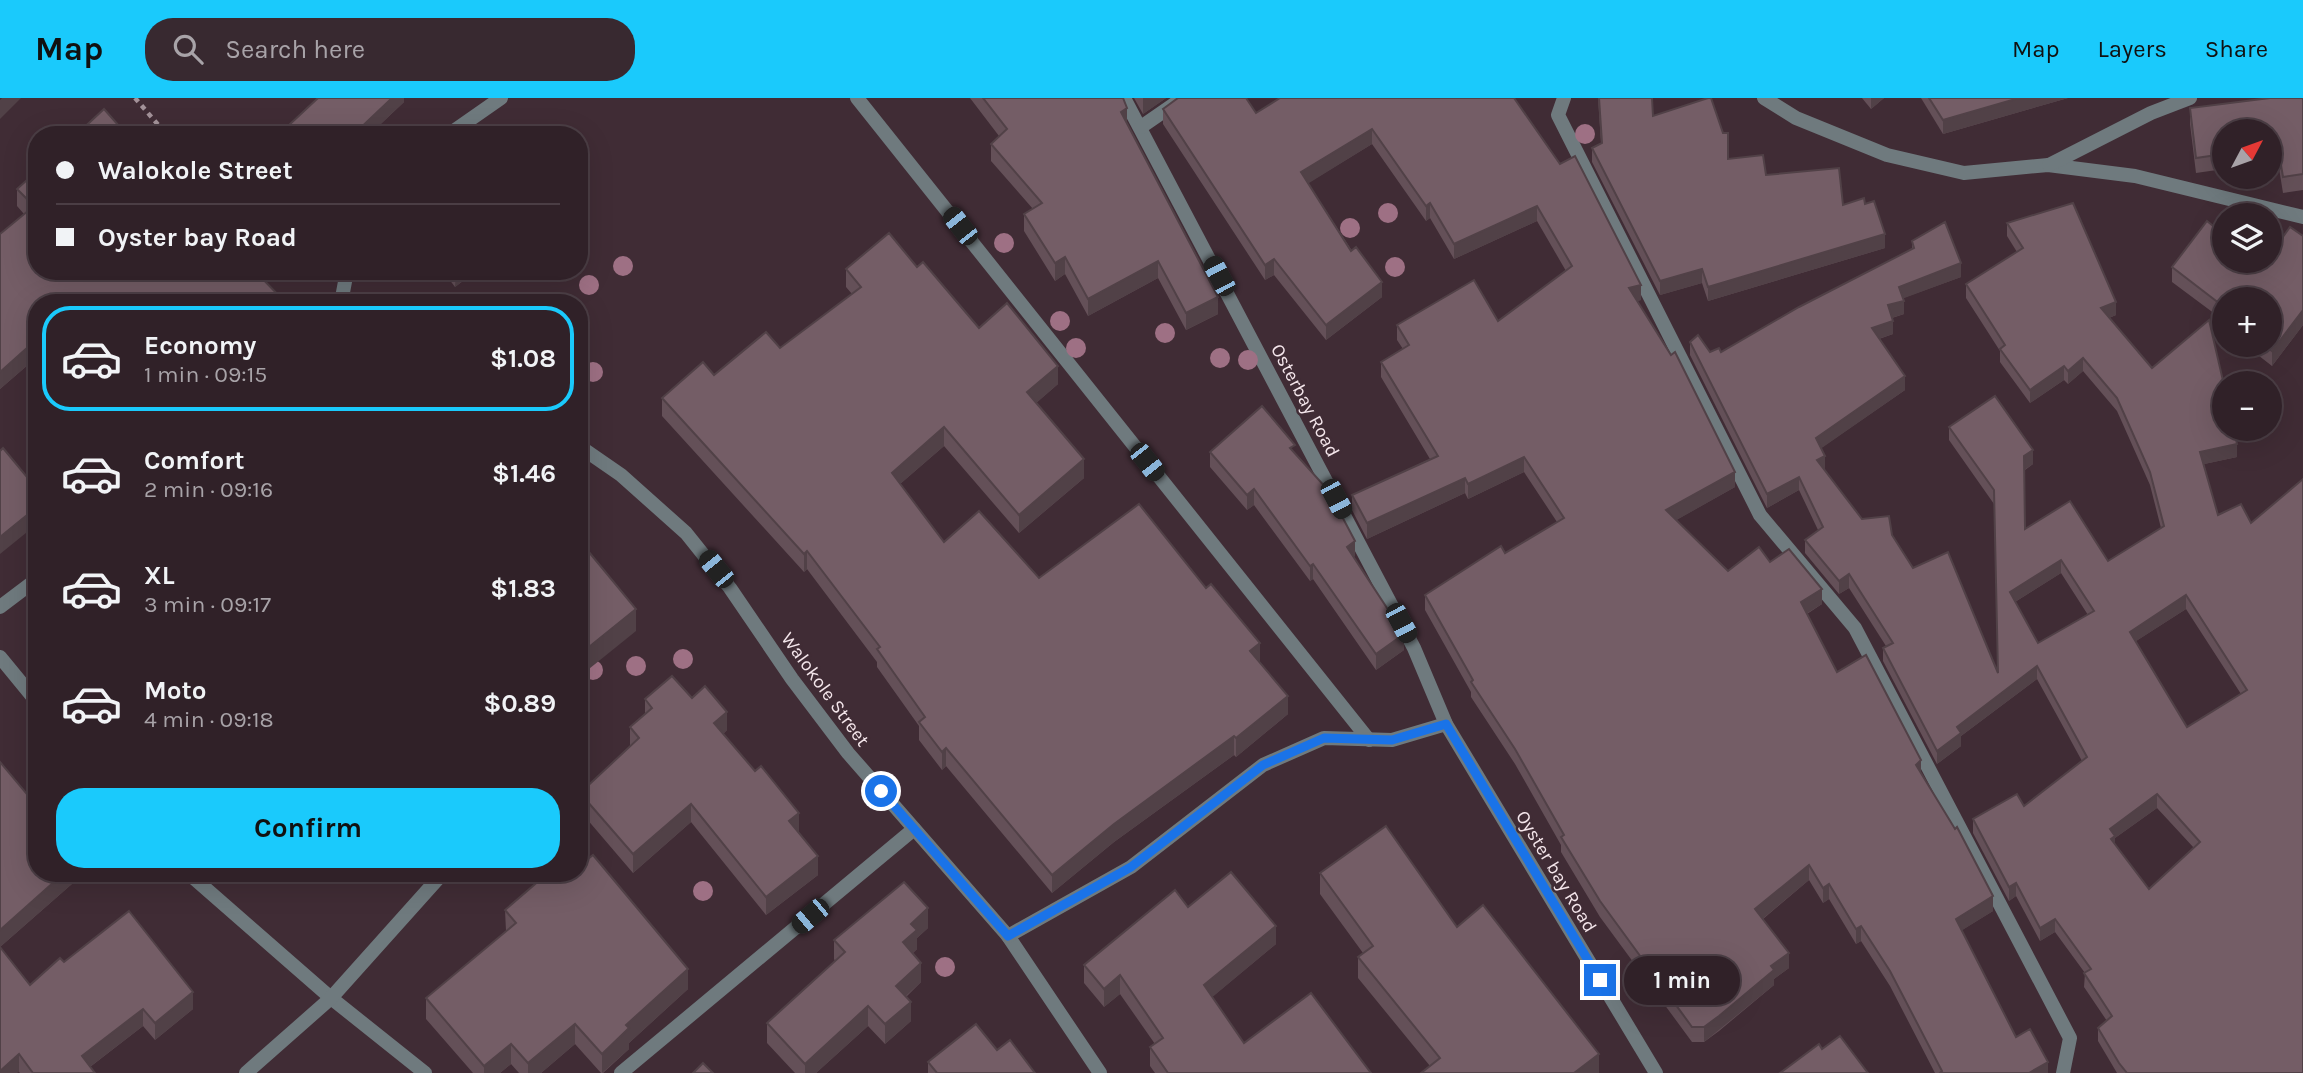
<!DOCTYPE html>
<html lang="en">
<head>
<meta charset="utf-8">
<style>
  body { margin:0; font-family:Karla,sans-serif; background:#382930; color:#f1f3f6; height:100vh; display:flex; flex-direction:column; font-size:26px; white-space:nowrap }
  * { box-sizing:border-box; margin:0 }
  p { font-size:23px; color:#a8a3a8 }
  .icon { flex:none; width:38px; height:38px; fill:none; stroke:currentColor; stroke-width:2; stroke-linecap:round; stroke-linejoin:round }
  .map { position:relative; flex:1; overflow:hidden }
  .sheet { position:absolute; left:28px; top:196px; width:560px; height:588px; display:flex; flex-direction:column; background:#302128; border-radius:28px; box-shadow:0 7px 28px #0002,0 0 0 2px #4b3e45 }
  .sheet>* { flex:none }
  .guide { position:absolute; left:28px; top:28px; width:560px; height:154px; border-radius:28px; box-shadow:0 7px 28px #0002,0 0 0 2px #4b3e45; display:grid; align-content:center; height:154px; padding:0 28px; background:#302128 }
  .needle { width:46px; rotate:49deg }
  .buttons { position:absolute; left:2212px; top:21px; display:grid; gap:14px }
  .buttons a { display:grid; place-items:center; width:70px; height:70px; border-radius:50%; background:#302128; box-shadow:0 7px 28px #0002,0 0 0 2px #4b3e45; font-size:35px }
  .end { position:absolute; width:32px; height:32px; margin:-16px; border:9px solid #1a73e8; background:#fff; box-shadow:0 0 0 4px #fff }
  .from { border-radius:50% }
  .bubble { position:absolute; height:49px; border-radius:24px; background:#302128; box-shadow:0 7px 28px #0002,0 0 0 2px #4b3e45; font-size:23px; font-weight:700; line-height:49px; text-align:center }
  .car { position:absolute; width:21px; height:42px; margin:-21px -10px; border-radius:9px; box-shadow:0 0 5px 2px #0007; background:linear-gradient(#222 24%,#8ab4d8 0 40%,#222 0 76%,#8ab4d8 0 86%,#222 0) }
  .guide b { display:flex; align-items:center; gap:24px; height:66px; font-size:26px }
  .guide b+b { border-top:2px solid #4b3e45 }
  .guide i { width:18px; height:18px; background:#f1f3f6 }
  ul { padding:12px 0 0; list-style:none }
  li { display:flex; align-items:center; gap:21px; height:105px; margin:0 14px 10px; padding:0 14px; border:4px solid transparent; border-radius:28px }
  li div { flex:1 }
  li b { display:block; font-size:26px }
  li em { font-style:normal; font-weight:700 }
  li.on { border-color:#1acafc }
  li>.icon { width:63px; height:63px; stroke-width:1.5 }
  .button { display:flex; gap:14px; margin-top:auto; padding:14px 28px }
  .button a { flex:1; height:80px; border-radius:28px; background:#1acafc; color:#111; font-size:28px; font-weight:700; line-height:80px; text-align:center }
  header { display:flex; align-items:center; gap:42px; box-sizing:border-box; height:98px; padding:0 35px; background:#1acafc; color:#111 }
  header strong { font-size:33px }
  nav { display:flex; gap:38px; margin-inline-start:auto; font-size:24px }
  .search { width:490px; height:63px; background:#382930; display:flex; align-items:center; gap:18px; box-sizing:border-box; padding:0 24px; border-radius:28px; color:#a8a3a8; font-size:26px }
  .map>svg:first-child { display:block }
</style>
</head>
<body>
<header>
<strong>Map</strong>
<div class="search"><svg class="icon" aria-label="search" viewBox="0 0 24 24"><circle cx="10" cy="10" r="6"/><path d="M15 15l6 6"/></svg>Search here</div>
<nav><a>Map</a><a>Layers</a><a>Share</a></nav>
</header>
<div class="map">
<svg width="2303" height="975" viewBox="0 0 2303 975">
  <rect width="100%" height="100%" fill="#402c35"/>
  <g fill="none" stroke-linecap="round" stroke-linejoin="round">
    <path stroke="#a39299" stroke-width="4.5" stroke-dasharray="5 5" stroke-linecap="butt" d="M135,0L167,37"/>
    <path stroke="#6f7a7e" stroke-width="14" d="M1564,0L1558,17L1760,417L1855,530L2070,940L2063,975"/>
    <g stroke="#6f7a7e" stroke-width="14">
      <path d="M857,0L1369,642"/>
      <path d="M1124,0L1414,550L1446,626L1656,975"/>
      <path d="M1764,0L1796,20L1887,57L1964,75L2048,67L2135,78L2303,119"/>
      <path d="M1141,29L1183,0"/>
      <path d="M448,37L501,0"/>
      <path d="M2049,67L2151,15L2190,0"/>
      <path d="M341,205L347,173"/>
      <path d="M579,348L621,377L686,435L730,490L792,581L848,655L1008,838L1100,975"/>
      <path d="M0,509L37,481"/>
      <path d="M0,559L37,604"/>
      <path d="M188,775L331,900L425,975"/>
      <path d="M1008,838L1131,769L1263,667L1324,640L1392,642L1446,626"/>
      <path d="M246,975L331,900L443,775"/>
      <path d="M621,975L914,731"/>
    </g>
  </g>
  <g fill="#9e7084">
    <circle cx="1585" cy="36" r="10"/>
    <circle cx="1388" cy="115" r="10"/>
    <circle cx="1350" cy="130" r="10"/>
    <circle cx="1004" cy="145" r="10"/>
    <circle cx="623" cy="168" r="10"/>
    <circle cx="1395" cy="169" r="10"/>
    <circle cx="589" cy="187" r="10"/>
    <circle cx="1060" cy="223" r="10"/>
    <circle cx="1165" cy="235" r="10"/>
    <circle cx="1076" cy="250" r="10"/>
    <circle cx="1220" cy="260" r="10"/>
    <circle cx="1248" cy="262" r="10"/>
    <circle cx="593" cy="274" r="10"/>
    <circle cx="683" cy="561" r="10"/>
    <circle cx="636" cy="568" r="10"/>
    <circle cx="593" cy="572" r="10"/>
    <circle cx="703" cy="793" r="10"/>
    <circle cx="945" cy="869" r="10"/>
  </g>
  <g fill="#645058" fill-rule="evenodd">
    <path d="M404,0V4L369,37H288V28Z"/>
    <path d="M970,0H1123L1127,27L1218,216L1186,232L1158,180L1088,218L1065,176L1055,183L1024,133V116L1033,111L991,63V46L999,38Z"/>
    <path d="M1134,0H1166L1143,16Z"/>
    <path d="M1514,0L1641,202L1637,203L1735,389L1676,422L1728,473L1770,464L1822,506L1807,516L1837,574L1921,676L1993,813L1962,832L2016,939L2048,975H1935L1890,888L1861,843L1856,846L1829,801L1823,805L1809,782L1763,821L1789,870L1774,881V887L1719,933L1704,944H1692L1600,819L1561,754V747L1515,666L1471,599V594L1425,512V497L1505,455L1557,424L1524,374L1468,401L1465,395L1367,441L1352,412V397L1430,361L1381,279V264L1403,251L1397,242V227L1498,223L1566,173L1537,123L1454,161L1430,120L1426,123L1372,46L1308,85L1382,199L1326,242L1274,177L1265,182L1163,26V11L1256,15Z"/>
    <path d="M1598,0H1652L1653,18L1728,61L1843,107L1865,106L1885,150L1708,203L1702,185L1660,197L1592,64V50L1601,45Z"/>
    <path d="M1862,0H1884L1871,11Z"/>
    <path d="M1921,0H2068L1943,36Z"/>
    <path d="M2267,0H2303V92L2283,95L2278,64L2270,65V33H2224V71L2196,75L2190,26V10L2267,1Z"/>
    <path d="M37,73V259L0,291V136L24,116L17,108V91Z"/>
    <path d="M2007,125L2116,217L2109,220L2152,270L2237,359L2204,366L2218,417L2241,406L2303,975H2117L2098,943V930L2107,923L2084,889L2085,875L2055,834L2040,843L2016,798L2009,803L1973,735V721L2024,708L2082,663L2037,581L1961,638V648L1937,666L1883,563V550L1886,548L1849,490L1839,496L1805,455V442L1818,432L1799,392L1767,410L1690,257V244L1710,254H1721L1912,152V143L1961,179L1903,200L1904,216L1892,220L1893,236L1879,241L1905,292L1821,350L1825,372L1862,421L1892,437L1913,470L1998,574L1994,406L1949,342V329L2033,366L2025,372V431L2108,463L2161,430L2150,387L2117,313L2083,273L2068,286L2064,282L2030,305L2000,264V253L1966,200V186L2017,154L2007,138ZM2061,475L2088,517L2038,545L2015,504ZM2186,511L2241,596L2187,629L2136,543ZM2157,710L2194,750L2149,791L2115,747V740Z"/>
    <path d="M2303,138V227L2272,268L2245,247H2270L2224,201V231L2219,228V219L2172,184V169L2263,166Z"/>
    <path d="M917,169L979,230L1058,286L1036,305L1084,380L1019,435L944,348L900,386L944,444L1260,563L1259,564L1288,616L1236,659L1234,657L1114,744L1052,795L946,668L942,672L919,642V628L877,569V564L807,471L804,474L662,318V300L780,250L852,196L846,189V171Z"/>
    <path d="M443,173H476L455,189Z"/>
    <path d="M1210,354L1295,356L1355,458L1353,459L1404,552L1376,572L1313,481L1310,483L1254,407L1247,412L1210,369Z"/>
    <path d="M692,600L727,632L723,636L799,733L798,734L818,777L766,817L691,724L633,775L580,713V695L630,648V629L645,616V601Z"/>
    <path d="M0,664L81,775V778L0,849L30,887L64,864L193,911L155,942L143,928L90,969L95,975H20L19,974L0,975Z"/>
    <path d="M1320,775L1457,829L1599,975L1430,968L1358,880V859L1363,855L1320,796Z"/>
    <path d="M1188,809L1276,846L1212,899L1244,945L1371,975H1155L1150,968V949L1155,946L1120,896L1104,909L1084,885V867Z"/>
    <path d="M505,812L688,891L629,945V951L603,975H601L575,946L541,975H519L511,966L500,975H473L426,921V900L506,833Z"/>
    <path d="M928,830L917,840V851L913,855L921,884L906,899L911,923L885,946L868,928L816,975H795L767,945V925L835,863L834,861V842Z"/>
    <path d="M997,952L1035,975H928V964Z"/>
  </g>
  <g fill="#514147">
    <path d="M2,0H21L0,21V2Z"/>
    <path d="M392,0H404V4L369,37H353Z"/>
    <path d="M1143,0H1166L1143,16Z"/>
    <path d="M1871,0H1884L1871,11Z"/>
    <path d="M2019,0H2068L1943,36V22Z"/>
    <path d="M1127,10V27L1121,14Z"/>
    <path d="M1372,31V46L1301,90V74Z"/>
    <path d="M1430,105V120L1426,123V108Z"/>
    <path d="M1537,108V123L1454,161V146Z"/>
    <path d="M1885,136V150L1708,203V189Z"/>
    <path d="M1065,159V176L1055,183V165Z"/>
    <path d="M1274,161V177L1265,182V167Z"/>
    <path d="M1158,163V180L1088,218V201Z"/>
    <path d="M1961,165V179L1899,202V189Z"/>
    <path d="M1702,171V185L1660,197V183Z"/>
    <path d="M456,173H476L455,189Z"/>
    <path d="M1382,184V199L1326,242V227Z"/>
    <path d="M1641,187V202L1629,205V190Z"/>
    <path d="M1218,199V216L1186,232V215Z"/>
    <path d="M1904,203V216L1888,221V207Z"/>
    <path d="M2116,204V217L2101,223V210Z"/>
    <path d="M2303,212V227L2272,268V253Z"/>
    <path d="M1893,223V236L1872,243V230Z"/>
    <path d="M37,241V259L0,291V274Z"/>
    <path d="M2083,260V273L2068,286V273Z"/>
    <path d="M1058,268V286L1027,313V294Z"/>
    <path d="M2064,268V282L2030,305V292Z"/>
    <path d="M1905,278V292L1816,354V340Z"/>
    <path d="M944,329V348L892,393V375Z"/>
    <path d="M2237,346V359L2200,367V354Z"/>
    <path d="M2033,352V366L2024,372V358Z"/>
    <path d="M1825,358V372L1817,362Z"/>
    <path d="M1524,359V374L1468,401V386Z"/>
    <path d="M1084,361V380L1019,435V417Z"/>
    <path d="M1735,374V389L1666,428V412Z"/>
    <path d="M1799,379V392L1767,410V396Z"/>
    <path d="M1465,380V395L1367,441V425Z"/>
    <path d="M1254,391V407L1247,412V397Z"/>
    <path d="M37,409V426L0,456V439Z"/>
    <path d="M1355,443V458L1347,464V449Z"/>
    <path d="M807,453V471L804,474V456Z"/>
    <path d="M2061,462V475L2010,507V494Z"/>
    <path d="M1313,466V481L1310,483V468Z"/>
    <path d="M1849,476V490L1839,496V483Z"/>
    <path d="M1822,491V506L1801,519V504Z"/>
    <path d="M2186,497V511L2130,547V534Z"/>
    <path d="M636,511V533L579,579V557Z"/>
    <path d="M1404,536V552L1376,572V556Z"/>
    <path d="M1260,545V563L1250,571V553Z"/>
    <path d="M2037,568V581L1961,638V648L1937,666V653L1957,629Z"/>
    <path d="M1288,598V616L1236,659V640Z"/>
    <path d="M727,614V632L714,644V625Z"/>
    <path d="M1234,638V657L1114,744L1052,795V777L1114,726Z"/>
    <path d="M946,650V668L942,672V654Z"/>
    <path d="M1921,662V678L1916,667Z"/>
    <path d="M2157,696V710L2115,740V751L2111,755L2110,731Z"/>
    <path d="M691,706V724L633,775V756Z"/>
    <path d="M799,715V733L789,741V723Z"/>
    <path d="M818,758V777L766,817V799Z"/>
    <path d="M1809,767V782L1755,827V811Z"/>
    <path d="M64,775H81V778L0,849V832Z"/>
    <path d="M2016,785V798L2009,803V789Z"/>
    <path d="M1829,786V801L1823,805V790Z"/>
    <path d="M1993,798V813L1956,836V821Z"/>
    <path d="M928,810V830L917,840V851L903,863V844L911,826Z"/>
    <path d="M2055,821V834L2040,843V830Z"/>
    <path d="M1276,828V846L1204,906V887Z"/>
    <path d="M1861,828V843L1856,846V831Z"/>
    <path d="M1789,855V870L1774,881V887L1704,944V929L1771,868Z"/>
    <path d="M921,865V884L896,907V888Z"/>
    <path d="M688,871V891L629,945V951L602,975V956L626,927Z"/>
    <path d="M1120,877V896L1104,909V891Z"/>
    <path d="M193,894V911L155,942V925Z"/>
    <path d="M911,904V923L885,946V926Z"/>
    <path d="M868,908V928L816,975H805V966Z"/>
    <path d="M143,911V928L82,975V958Z"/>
    <path d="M575,926V946L541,975H528V965Z"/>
    <path d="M511,946V966L500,975H484V968Z"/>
    <path d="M19,956V974L17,975H0V973Z"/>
    <path d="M1599,956V975H1574Z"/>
    <path d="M2048,964V975H2029Z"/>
  </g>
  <g fill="#745d66" stroke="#514147" stroke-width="2" fill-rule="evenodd">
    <path d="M318,0H392L353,37H297L288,28Z"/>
    <path d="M983,0H1123L1127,10L1121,14L1218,199L1186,215L1158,163L1088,201L1065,159L1055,165L1024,116L1042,105L991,46L1007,31Z"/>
    <path d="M1178,0H1246L1256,15L1280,0H1514L1560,66L1575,58L1641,187L1629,190L1671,257L1675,254L1735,374L1666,412L1728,473L1759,449L1770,464L1789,451L1822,491L1801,504L1837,574L1866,557L1921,662L1916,667L1955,731L1957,729L1993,798L1956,821L2016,939L2030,931L2048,964L2029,975H1940L1942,973L1890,873L1861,828L1856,831L1829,786L1823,790L1809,767L1755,811L1789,855L1771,868L1774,872L1719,918L1704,929H1692L1600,803L1561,739L1564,737L1515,651L1471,584L1473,582L1425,497L1501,448L1505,455L1564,420L1524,359L1468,386L1465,380L1367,425L1352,397L1438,358L1381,264L1409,247L1397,227L1474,182L1498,223L1572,168L1537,108L1454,146L1430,105L1426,108L1372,31L1301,74L1351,153L1356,149L1382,184L1326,227L1274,161L1265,167L1163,11Z"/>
    <path d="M1599,0H1652L1653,18L1708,0H1711L1723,35H1728V61L1763,57L1766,77L1839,70L1843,107L1864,100L1865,106L1874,103L1885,136L1708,189L1702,171L1660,183L1592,50L1602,45Z"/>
    <path d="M1929,0H2019L1943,22Z"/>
    <path d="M2270,0H2303V76L2283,79L2278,49L2270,50V33H2224V56L2196,60L2190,10Z"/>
    <path d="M104,11L127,37H76Z"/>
    <path d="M37,73V173H255L286,205H37V241L0,274V136L34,108L17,91Z"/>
    <path d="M2073,105L2116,204L2101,210L2152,270L2209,222L2224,287V331H2234L2237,346L2200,354L2218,417L2241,406L2251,425L2303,381V975H2127L2119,965L2098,930L2112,918L2084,875L2091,871L2055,821L2040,830L2016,785L2009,789L1973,721L2017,696L2024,708L2087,659L2037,568L1957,629L1961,635L1937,653L1883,550L1893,545L1849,476L1839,483L1805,442L1823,429L1799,379L1767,396L1690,244L1698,237L1710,254L1719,250L1721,254L1799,209L1914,150L1912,143L1945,124L1961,165L1899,189L1904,203L1888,207L1893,223L1872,230L1905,278L1816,340L1825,358L1817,362L1862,421L1889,418L1892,437L1913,470L1948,454L1998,575L1994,392L1949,329L1995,298L2033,352L2024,358L2025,431L2070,403L2108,463L2164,428L2150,374L2117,300L2083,260L2068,273L2064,268L2030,292L2000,251L2005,247L1966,186L2023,150L2007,125ZM2061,462L2094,513L2038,545L2010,494ZM2186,497L2247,592L2187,629L2130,534ZM2157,696L2200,744L2149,791L2111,741L2115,738L2110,731Z"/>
    <path d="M2207,123L2224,137V163H2259L2263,166L2265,163H2270V157L2290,129L2303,138V212L2272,253L2264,247H2270V201H2224V209L2172,169Z"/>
    <path d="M889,135L917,169L923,164L979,230L1007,205L1058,268L1027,294L1084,361L1019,417L944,329L892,375L944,444L979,413L1039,480L1139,406L1206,490L1211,486L1260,545L1250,553L1288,598L1236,640L1234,638L1114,726L1052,777L946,650L942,654L919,624L925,619L877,551L880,549L807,453L804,456L662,300L703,264L714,277L766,234L780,250L861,189L846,171Z"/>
    <path d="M2224,209V217L2219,213Z"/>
    <path d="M1262,308L1295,347L1290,350L1328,392L1355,443L1347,449L1404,536L1376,556L1313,466L1310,468L1254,391L1247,397L1210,354Z"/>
    <path d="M3,350L37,391V409L0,439V353Z"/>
    <path d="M579,442L636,511L579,557Z"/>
    <path d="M672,578L692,600L705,588L727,614L714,625L755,673L761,668L799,715L789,723L818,758L766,799L691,706L633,756L580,695L639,640L630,629L652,610L645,601Z"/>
    <path d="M0,664L37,708V775H64L0,832Z"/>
    <path d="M1386,728L1457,829L1483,807L1599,956L1574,975H1421L1440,960L1358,859L1373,848L1320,775Z"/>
    <path d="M593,757L688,871L626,927L629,930L602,956L575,926L528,965L511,946L484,968L426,900L516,825L505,812L548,775H579V768Z"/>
    <path d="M1231,774L1276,828L1204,887L1244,945L1311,895L1371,975H1168L1150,949L1163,940L1120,877L1104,891L1084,867L1175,792L1188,809Z"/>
    <path d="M904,784L928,810L911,826L917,832L903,844L921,865L896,888L911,904L885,926L868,908L805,966L767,925L845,854L834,842Z"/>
    <path d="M129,813L193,894L155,925L143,911L82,958L95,975H33L19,956L0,973V849L30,887L60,860L64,864Z"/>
    <path d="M976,926L997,952L1010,942L1035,975H937L928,964Z"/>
    <path d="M1840,938L1868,975H1780L1819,946L1822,951Z"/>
    <path d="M703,965L713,975H693Z"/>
  </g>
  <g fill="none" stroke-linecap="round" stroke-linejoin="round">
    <path stroke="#1a73e8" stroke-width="9" d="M881,693L1008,838L1131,769L1263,667L1324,640L1392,642L1446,626L1600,882"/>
  </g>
  <g text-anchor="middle" stroke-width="5" stroke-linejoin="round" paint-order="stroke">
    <g font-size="19" fill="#f4e6eb" stroke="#402c35">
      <text transform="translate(1306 302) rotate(62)" y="7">Osterbay Road</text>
      <text transform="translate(826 591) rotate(54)" y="7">Walokole Street</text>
      <text transform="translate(1557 773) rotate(59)" y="7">Oyster bay Road</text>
    </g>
  </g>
</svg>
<div class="buttons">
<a><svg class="needle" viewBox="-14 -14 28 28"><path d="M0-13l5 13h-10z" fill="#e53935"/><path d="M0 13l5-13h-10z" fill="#a8a3a8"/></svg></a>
<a><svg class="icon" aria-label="layers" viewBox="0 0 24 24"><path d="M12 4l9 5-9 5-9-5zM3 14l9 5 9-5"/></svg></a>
<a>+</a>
<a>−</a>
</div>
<i class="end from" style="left:881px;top:693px"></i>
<i class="end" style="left:1600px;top:882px"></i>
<div class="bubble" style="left:1624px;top:858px;width:116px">1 min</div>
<i class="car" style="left:960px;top:128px;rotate:322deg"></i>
<i class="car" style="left:1219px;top:178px;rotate:332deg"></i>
<i class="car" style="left:1147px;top:364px;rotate:142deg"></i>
<i class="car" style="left:1336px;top:401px;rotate:152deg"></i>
<i class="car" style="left:716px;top:471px;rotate:321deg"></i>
<i class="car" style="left:1401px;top:525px;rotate:152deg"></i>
<i class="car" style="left:810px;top:818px;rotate:230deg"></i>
<div class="guide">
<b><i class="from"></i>Walokole Street</b>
<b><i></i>Oyster bay Road</b>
</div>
<section class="sheet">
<ul>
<li class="on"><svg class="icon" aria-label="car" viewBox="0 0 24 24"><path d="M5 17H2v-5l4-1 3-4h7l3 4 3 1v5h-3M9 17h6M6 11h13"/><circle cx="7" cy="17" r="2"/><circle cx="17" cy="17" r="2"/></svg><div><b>Economy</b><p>1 min · 09:15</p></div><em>$1.08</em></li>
<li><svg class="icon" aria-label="car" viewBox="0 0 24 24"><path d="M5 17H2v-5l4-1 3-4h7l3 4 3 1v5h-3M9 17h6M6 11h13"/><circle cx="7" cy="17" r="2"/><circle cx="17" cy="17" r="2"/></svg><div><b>Comfort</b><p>2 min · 09:16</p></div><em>$1.46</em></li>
<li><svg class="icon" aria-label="car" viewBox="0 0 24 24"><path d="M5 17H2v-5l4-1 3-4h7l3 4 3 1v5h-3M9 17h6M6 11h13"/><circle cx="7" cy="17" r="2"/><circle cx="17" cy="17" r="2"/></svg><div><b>XL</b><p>3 min · 09:17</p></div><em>$1.83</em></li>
<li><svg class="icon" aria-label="car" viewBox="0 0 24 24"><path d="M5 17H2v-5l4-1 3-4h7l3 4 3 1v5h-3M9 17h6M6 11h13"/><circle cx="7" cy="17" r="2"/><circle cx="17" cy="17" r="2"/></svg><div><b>Moto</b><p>4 min · 09:18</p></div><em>$0.89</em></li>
</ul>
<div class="button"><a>Confirm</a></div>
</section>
</div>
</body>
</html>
